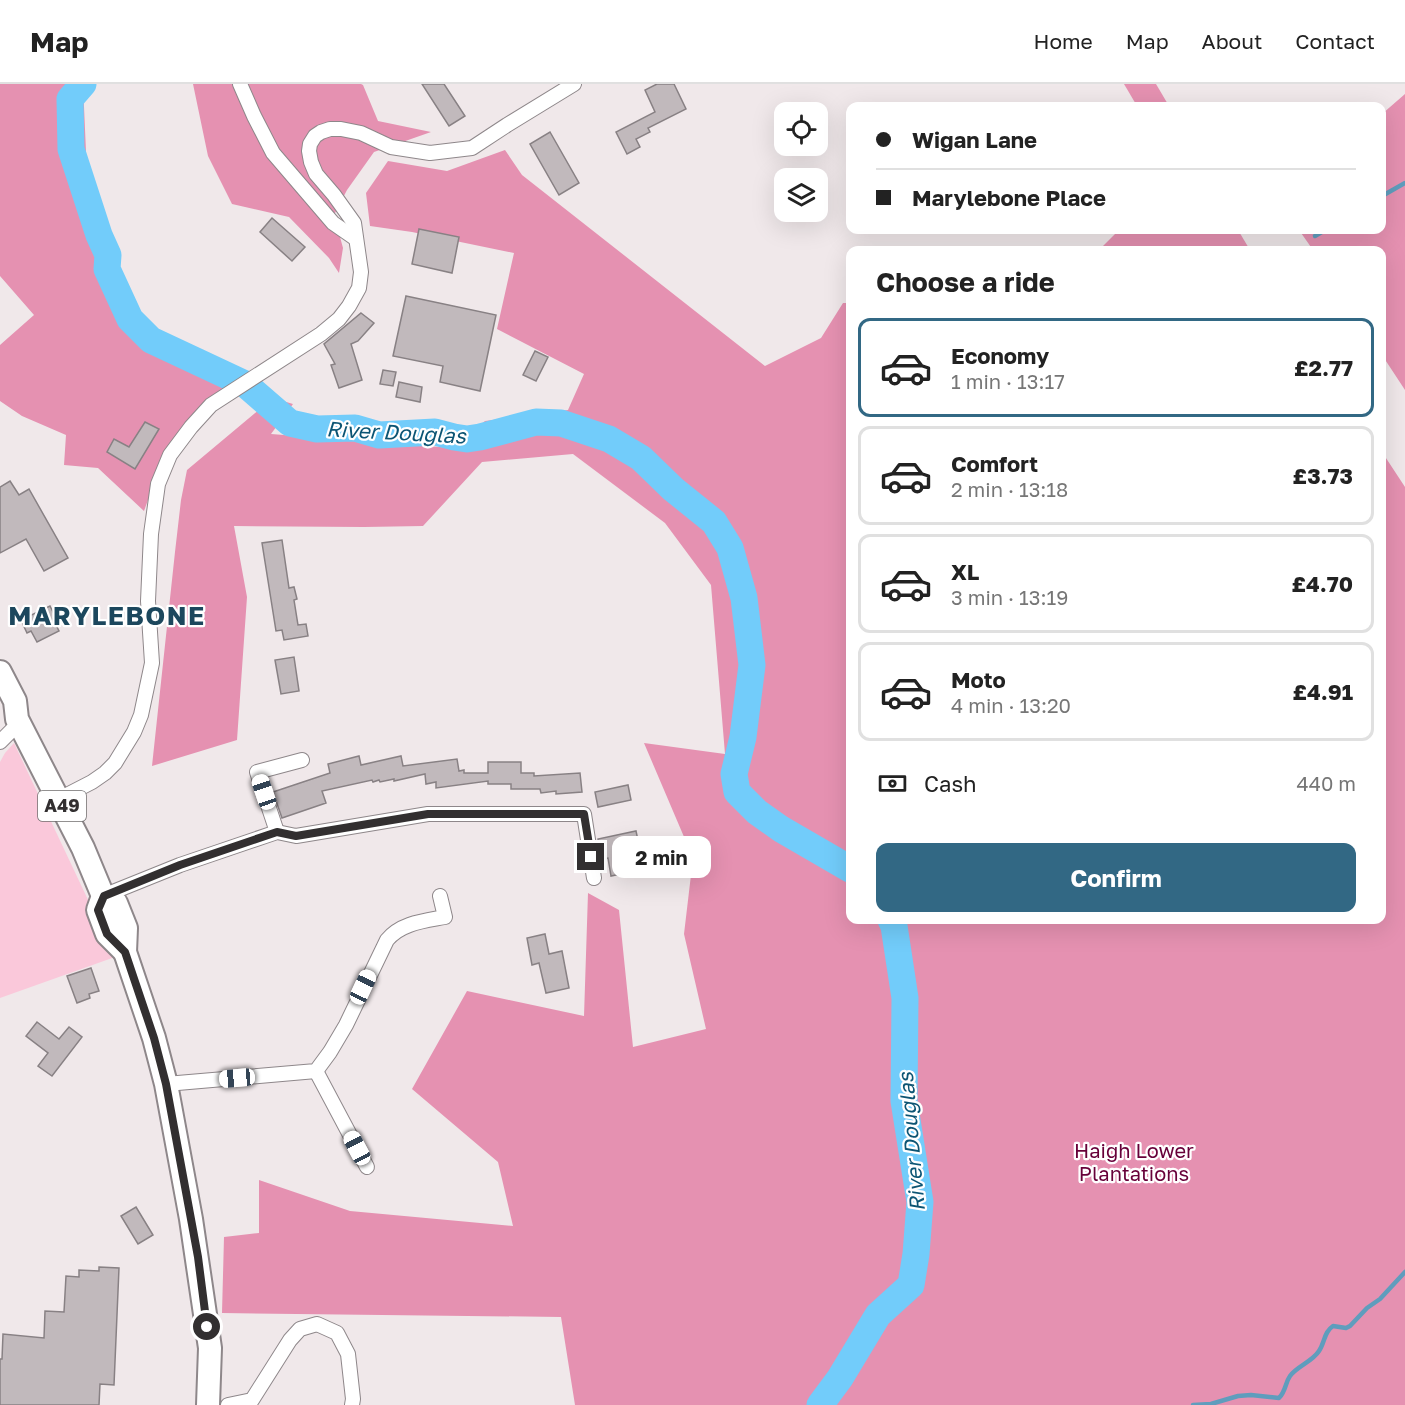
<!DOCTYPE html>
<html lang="en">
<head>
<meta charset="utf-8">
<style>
  body { margin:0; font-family:"Golos Text",sans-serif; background:#f2f2f2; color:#222; height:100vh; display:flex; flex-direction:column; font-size:22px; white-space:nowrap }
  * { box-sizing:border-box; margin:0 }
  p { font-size:20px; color:#767676 }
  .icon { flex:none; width:33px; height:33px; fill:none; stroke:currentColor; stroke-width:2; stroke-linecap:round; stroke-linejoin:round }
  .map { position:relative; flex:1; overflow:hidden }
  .details { position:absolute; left:846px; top:162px; width:540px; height:678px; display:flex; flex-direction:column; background:#fff; border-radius:12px; box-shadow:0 6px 24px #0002 }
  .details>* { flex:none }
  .guide { position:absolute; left:846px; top:18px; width:540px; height:132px; border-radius:12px; box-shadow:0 6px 24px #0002; display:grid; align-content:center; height:132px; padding:0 30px; background:#fff }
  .buttons { position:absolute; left:774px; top:18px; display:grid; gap:12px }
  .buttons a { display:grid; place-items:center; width:54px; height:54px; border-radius:12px; background:#fff; box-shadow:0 6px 24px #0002; font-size:30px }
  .end { position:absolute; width:27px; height:27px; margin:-14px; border:8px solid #322f30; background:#fff; box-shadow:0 0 0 3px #fff }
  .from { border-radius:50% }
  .bubble { position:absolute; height:42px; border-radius:12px; background:#fff; box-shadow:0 6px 24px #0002; font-size:20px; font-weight:700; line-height:42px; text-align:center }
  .car { position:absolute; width:18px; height:36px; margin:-18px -9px; border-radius:8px; box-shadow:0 0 4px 2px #0007; background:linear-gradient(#fff 24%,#345 0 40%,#fff 0 76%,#345 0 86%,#fff 0) }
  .guide b { display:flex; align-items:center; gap:21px; height:57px; font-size:22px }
  .guide b+b { border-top:2px solid #e0e0e0 }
  .guide i { width:15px; height:15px; background:#222 }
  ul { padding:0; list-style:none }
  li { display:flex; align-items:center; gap:18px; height:99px; margin:0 12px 9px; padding:0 18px; border:3px solid #e0e0e0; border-radius:12px }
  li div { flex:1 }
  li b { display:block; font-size:22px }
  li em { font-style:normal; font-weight:700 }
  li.current { border-color:#326884 }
  li>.icon { width:54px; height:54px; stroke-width:1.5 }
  h2 { padding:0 30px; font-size:27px; line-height:72px }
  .pay { display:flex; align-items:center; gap:15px; height:66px; padding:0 30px; font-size:22px }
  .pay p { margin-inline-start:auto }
  .primary-button { display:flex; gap:12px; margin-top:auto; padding:12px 30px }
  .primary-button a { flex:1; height:69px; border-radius:12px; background:#326884; color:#fff; font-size:24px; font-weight:700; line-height:69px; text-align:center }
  header { display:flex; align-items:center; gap:36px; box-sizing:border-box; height:84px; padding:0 30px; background:#fff; border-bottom:2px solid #e0e0e0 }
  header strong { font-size:28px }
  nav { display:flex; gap:33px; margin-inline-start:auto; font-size:21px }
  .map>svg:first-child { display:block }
</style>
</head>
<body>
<header>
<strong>Map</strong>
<nav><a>Home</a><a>Map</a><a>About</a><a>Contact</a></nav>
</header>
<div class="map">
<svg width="1405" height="1321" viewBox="0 0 1405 1321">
  <rect width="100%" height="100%" fill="#f0e8ea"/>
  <path fill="#fac8da" d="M14,659L115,873L0,914V678L5,669Z"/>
  <g fill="#e591b1">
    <path d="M0,0H83L88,113L137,227L146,238L229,305L165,369L144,427L98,384L64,381L66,351L22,332L0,317V261L34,231L0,192Z"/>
    <path d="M193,0H361L363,1L378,37L431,48L374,68L347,106L334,131L343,164L339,189L329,174L289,133L232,120L208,72Z"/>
    <path d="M1124,0H1156L1169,22H1137Z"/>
    <path d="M1405,10V306L1382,271V166H1313L1299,146H1382V30Z"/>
    <path d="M505,66L522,91L765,282L821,254L843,219H850V836H1382V368L1405,403V1321H575L561,1233L222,1229L224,1153L259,1149V1096L350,1127L513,1142L498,1078L412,1005L467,907L584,932L588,809L619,826L633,963L706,945L684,850L693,774L644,659L725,670L711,501L665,439L573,370L482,378L423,442L364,443L234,442L247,513L237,656L152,682L175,468L181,416L187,386L273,314L293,320L271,350L453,364L485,337L568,326L584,290L497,245L514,169L412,148L370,142L366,109L388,77L447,87Z"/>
    <path d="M1119,146H1238L1250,166H1099Z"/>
  </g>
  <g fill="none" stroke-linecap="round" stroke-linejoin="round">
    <g stroke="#5f9dbd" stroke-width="4.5">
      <path d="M1382,112L1405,99"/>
      <path d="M1315,152L1325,146"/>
      <path d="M1193,1321L1211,1320L1238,1312L1251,1311L1279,1314C1286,1307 1285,1299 1290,1292C1297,1282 1312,1278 1319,1267C1325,1258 1324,1248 1333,1242L1346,1244L1350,1242L1367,1224L1380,1215L1405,1188"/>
    </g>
    <g stroke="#72ccfa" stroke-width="27">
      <path d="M83,0L70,15L71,65L99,151L108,171L107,185L130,235L151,256L245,300L290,339L317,345L355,344L379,351L435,348L454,353L467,355L480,353L536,338L561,339L609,355L641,374L673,405L714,438L730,464L744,514L752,581L743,653L734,690L737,708L757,728L781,745L850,785"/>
      <path d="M820,1321L840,1294L878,1231L911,1201L916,1170L920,1118L904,1017L905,914L894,842L891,836"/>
    </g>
  </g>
  <g fill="#c1b9bc" stroke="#888184" stroke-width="1.5">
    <path d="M422,0H444L465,32L449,42Z"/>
    <path d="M657,0H674L686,25L648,44L650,48L636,55L640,63L627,70L616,48L655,28L645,6Z"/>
    <path d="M550,48L579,99L559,111L530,60Z"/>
    <path d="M272,134L305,163L292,177L260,148Z"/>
    <path d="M419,145L459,153L452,189L412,180Z"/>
    <path d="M406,212L496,231L480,307L440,298L443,282L393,272Z"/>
    <path d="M361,229L374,239L358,257L351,260L362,296L339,304L331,281L335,280L324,260Z"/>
    <path d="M535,267L548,273L536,297L523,291Z"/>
    <path d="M383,286L396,288L393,302L380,300Z"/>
    <path d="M399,298L422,303L420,318L396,313Z"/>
    <path d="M145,338L159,345L135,385L107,368L114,355L129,363Z"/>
    <path d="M10,397L19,411L29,405L68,474L44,487L26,455L0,469V403Z"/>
    <path d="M282,456L289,504L294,503L297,515L294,516L298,541L306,540L308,552L284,556L282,546L276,547L262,459Z"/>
    <path d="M50,522L56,534L53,535L59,547L37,558L31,547L27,549L21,536Z"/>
    <path d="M294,573L299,607L281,610L275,576Z"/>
    <path d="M359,672L361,681L401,672L403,682L457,675L459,687L464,686V689H488V678H521V689H534V692L580,689L582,708L556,710V707L541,709L540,705H511V700H488V697L436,704V698L426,700L425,690L394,697V695L380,698L379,696L373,698L372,696L322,707L326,719L282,734L273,708L330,689L328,680Z"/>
    <path d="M628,701L631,716L598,723L595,708Z"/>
    <path d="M636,747L644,785L611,792L608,774L602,775L598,755Z"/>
    <path d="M545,850L549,870L562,867L569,904L546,909L539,879L532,881L527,854Z"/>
    <path d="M91,884L99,907L89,910L90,914L77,919L67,892Z"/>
    <path d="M37,938L59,955L69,943L82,953L52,992L38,982L48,969L26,952Z"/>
    <path d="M136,1123L153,1151L138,1160L121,1132Z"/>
    <path d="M99,1183L119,1184L114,1301L100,1300L99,1321H0V1275H2L3,1250L44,1254L45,1227L64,1228L66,1192L79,1193V1186L99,1187Z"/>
  </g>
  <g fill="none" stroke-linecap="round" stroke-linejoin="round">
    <defs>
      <g id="minor">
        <path d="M240,0L254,32L273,69L333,139L356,155"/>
        <path d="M0,658L19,639"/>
        <path d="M59,715L92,698L105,689L115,679L134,648L141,631L152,579L148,517L151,450L158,400L170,371L191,343L211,321L321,250L339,235L349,222L359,204L361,188L354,139L334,111L316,90L311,78L309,67L310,60L315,52L321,48L330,45H341L361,49L391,63L430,69L472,64L507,41L574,0"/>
        <path d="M277,748L257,688L302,676"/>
        <path d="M103,812L180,781L277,748L296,752L428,730H584L594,794"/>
        <path d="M316,987L367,1083"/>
        <path d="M166,1000L316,987L330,968L346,941L387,856C401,839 424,837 445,833L440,812"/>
        <path d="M228,1321L252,1316L290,1256L300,1245L317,1240L337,1249L348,1270L353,1315L352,1321"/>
      </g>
      <g id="trunk">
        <path d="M0,588L15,617L17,635L83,764L103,812L116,819L126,844L125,868L154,954L166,1000L191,1135L210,1264L208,1321"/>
        <path d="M103,812L98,826L107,850L125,868"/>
      </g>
    </defs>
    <use href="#minor" stroke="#8e878a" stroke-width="16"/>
    <use href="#trunk" stroke="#8e878a" stroke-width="26"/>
    <use href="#minor" stroke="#fff" stroke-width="14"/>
    <use href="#trunk" stroke="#fff" stroke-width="22"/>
  </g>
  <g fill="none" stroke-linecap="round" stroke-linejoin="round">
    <path stroke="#322f30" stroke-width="8" d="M207,1243L198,1173L166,1000L154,954L125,868L107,850L98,826L104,812L180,781L277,748L296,752L428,730H584L591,773"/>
  </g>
  <g text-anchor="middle" stroke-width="4.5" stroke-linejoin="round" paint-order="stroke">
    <rect fill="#fff" stroke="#706d6e" stroke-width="1.5" x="38" y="707" width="48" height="30" rx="4.5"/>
    <g font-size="18" font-weight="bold" fill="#322f30">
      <text x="62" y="728">A49</text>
    </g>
    <g font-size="20" fill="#670039" stroke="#fff">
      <text x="1134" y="1074">Haigh Lower<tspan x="1134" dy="23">Plantations</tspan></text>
    </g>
    <g font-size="21" font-style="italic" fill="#0c5574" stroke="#fff">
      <text transform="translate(396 349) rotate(3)" y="7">River Douglas</text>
      <text transform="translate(912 1058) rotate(-95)" y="7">River Douglas</text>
    </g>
    <g font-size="26" font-weight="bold" letter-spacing="1.5" fill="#1c475d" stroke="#fff">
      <text x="107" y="541">MARYLEBONE</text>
    </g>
  </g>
</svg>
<div class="buttons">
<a><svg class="icon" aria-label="locate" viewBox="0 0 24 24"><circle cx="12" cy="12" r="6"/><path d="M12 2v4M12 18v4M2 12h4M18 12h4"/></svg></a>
<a><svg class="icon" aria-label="layers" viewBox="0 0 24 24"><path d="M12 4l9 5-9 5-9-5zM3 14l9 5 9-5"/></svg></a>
</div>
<i class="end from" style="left:207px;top:1243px"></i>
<i class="end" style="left:591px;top:773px"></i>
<div class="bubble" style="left:612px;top:752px;width:99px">2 min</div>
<i class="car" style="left:264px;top:708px;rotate:341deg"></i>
<i class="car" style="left:363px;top:903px;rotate:25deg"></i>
<i class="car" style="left:237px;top:994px;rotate:265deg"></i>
<i class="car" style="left:357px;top:1064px;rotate:332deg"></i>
<div class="guide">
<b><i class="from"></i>Wigan Lane</b>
<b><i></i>Marylebone Place</b>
</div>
<section class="details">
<h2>Choose a ride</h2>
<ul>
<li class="current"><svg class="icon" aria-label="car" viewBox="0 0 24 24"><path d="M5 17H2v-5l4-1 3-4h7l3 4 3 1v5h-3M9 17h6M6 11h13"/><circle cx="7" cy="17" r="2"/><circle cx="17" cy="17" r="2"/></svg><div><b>Economy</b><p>1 min · 13:17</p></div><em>£2.77</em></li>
<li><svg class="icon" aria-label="car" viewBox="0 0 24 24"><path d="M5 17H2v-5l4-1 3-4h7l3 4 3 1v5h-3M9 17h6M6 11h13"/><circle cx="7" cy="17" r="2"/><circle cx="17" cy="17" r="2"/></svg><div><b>Comfort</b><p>2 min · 13:18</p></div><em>£3.73</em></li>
<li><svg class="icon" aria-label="car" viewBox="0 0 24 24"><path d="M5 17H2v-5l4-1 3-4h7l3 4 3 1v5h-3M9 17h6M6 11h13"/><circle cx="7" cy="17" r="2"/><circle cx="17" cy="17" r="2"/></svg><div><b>XL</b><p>3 min · 13:19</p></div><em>£4.70</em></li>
<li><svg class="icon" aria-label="car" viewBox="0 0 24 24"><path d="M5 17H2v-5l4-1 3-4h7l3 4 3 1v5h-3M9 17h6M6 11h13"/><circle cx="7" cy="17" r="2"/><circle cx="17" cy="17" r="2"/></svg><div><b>Moto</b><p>4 min · 13:20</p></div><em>£4.91</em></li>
</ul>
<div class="pay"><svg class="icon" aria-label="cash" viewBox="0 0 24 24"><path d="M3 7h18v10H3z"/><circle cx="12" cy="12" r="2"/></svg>Cash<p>440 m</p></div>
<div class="primary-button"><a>Confirm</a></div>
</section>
</div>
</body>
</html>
